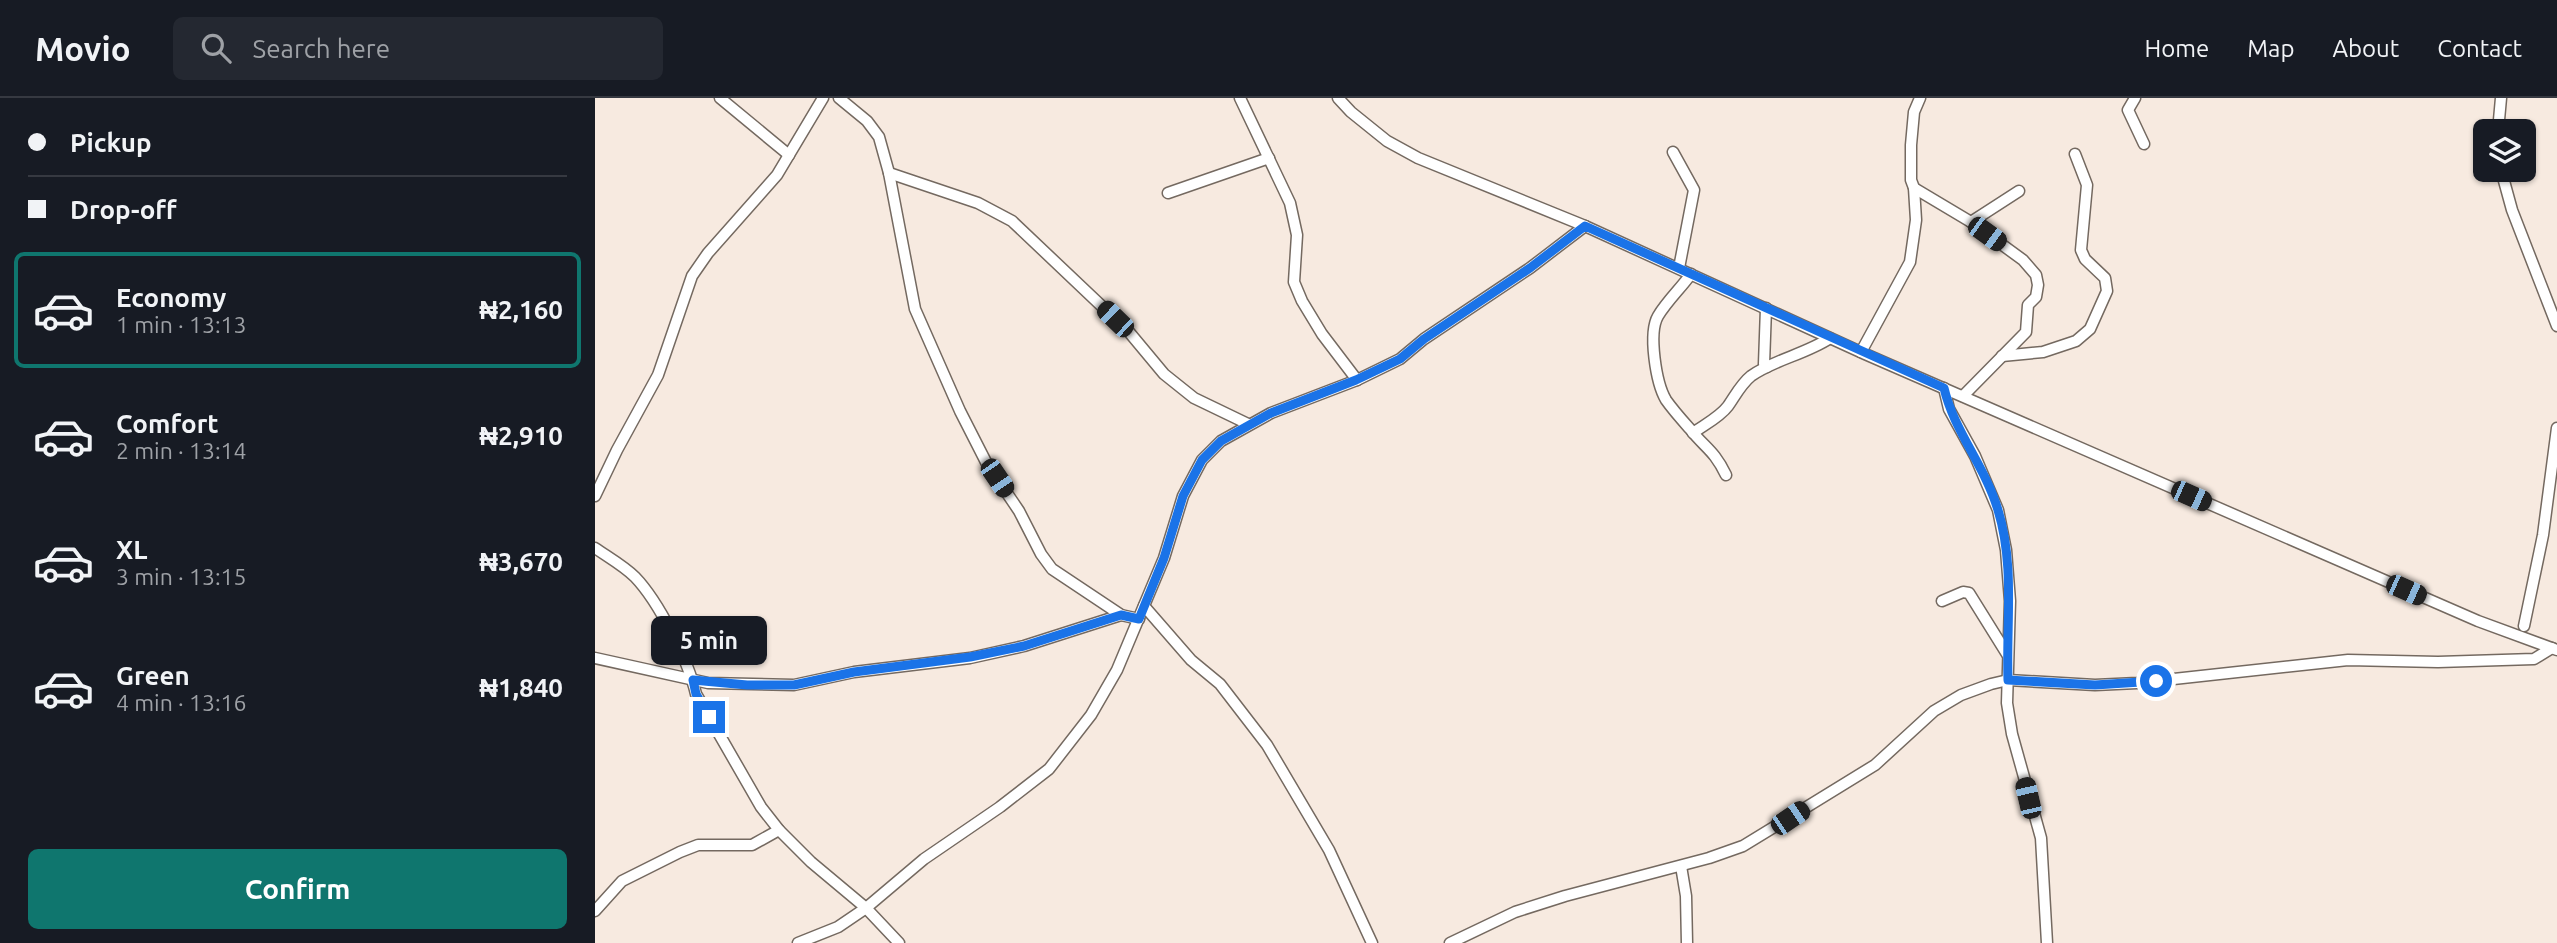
<!DOCTYPE html>
<html lang="en">
<head>
<meta charset="utf-8">
<style>
  body { margin:0; font-family:Ubuntu,sans-serif; background:#242831; color:#f1f3f6; height:100vh; display:flex; flex-direction:column; font-size:26px; white-space:nowrap }
  * { box-sizing:border-box; margin:0 }
  p { font-size:23px; color:#9ea1a6 }
  .icon { flex:none; width:38px; height:38px; fill:none; stroke:currentColor; stroke-width:2; stroke-linecap:round; stroke-linejoin:round }
  .map { position:relative; flex:1; overflow:hidden }
  .sheet { display:flex; flex-direction:column; background:#171b24; width:595px }
  .sheet>* { flex:none }
  .guide { display:grid; align-content:center; height:154px; padding:0 28px; background:#171b24 }
  .fabs { position:absolute; left:1878px; top:21px; display:grid; gap:14px }
  .fabs a { display:grid; place-items:center; width:63px; height:63px; border-radius:10px; background:#171b24; box-shadow:0 2px 5px #0004; font-size:35px }
  .end { position:absolute; width:32px; height:32px; margin:-16px; border:9px solid #1a73e8; background:#fff; box-shadow:0 0 0 4px #fff }
  .from { border-radius:50% }
  .bubble { position:absolute; height:49px; border-radius:10px; background:#171b24; box-shadow:0 2px 5px #0004; font-size:23px; font-weight:700; line-height:49px; text-align:center }
  .car { position:absolute; width:21px; height:42px; margin:-21px -10px; border-radius:9px; box-shadow:0 0 5px 2px #0007; background:linear-gradient(#222 24%,#8ab4d8 0 40%,#222 0 76%,#8ab4d8 0 86%,#222 0) }
  .guide b { display:flex; align-items:center; gap:24px; height:66px; font-size:26px }
  .guide b+b { border-top:2px solid #363941 }
  .guide i { width:18px; height:18px; background:#f1f3f6 }
  ul { padding:0; list-style:none }
  li { display:flex; align-items:center; gap:21px; height:116px; margin:0 14px 10px; padding:0 14px; border:4px solid transparent; border-radius:10px }
  li div { flex:1 }
  li b { display:block; font-size:26px }
  li em { font-style:normal; font-weight:700 }
  li.current { border-color:#0f766e }
  li>.icon { width:63px; height:63px; stroke-width:1.5 }
  .primary-button { display:flex; gap:14px; margin-top:auto; padding:14px 28px }
  .primary-button a { flex:1; height:80px; border-radius:10px; background:#0f766e; color:#fff; font-size:28px; font-weight:700; line-height:80px; text-align:center }
  header { display:flex; align-items:center; gap:42px; box-sizing:border-box; height:98px; padding:0 35px; background:#171b24; border-bottom:2px solid #363941 }
  header strong { font-size:33px }
  nav { display:flex; gap:38px; margin-inline-start:auto; font-size:24px }
  .search { width:490px; height:63px; background:#242831; display:flex; align-items:center; gap:18px; box-sizing:border-box; padding:0 24px; border-radius:10px; color:#9ea1a6; font-size:26px }
  main { display:flex; flex:1; min-height:0 }
  .map>svg:first-child { display:block }
</style>
</head>
<body>
<header>
<strong>Movio</strong>
<div class="search"><svg class="icon" aria-label="search" viewBox="0 0 24 24"><circle cx="10" cy="10" r="6"/><path d="M15 15l6 6"/></svg>Search here</div>
<nav><a>Home</a><a>Map</a><a>About</a><a>Contact</a></nav>
</header>
<main>
<section class="sheet">
<div class="guide">
<b><i class="from"></i>Pickup</b>
<b><i></i>Drop-off</b>
</div>
<ul>
<li class="current"><svg class="icon" aria-label="car" viewBox="0 0 24 24"><path d="M5 17H2v-5l4-1 3-4h7l3 4 3 1v5h-3M9 17h6M6 11h13"/><circle cx="7" cy="17" r="2"/><circle cx="17" cy="17" r="2"/></svg><div><b>Economy</b><p>1 min · 13:13</p></div><em>₦2,160</em></li>
<li><svg class="icon" aria-label="car" viewBox="0 0 24 24"><path d="M5 17H2v-5l4-1 3-4h7l3 4 3 1v5h-3M9 17h6M6 11h13"/><circle cx="7" cy="17" r="2"/><circle cx="17" cy="17" r="2"/></svg><div><b>Comfort</b><p>2 min · 13:14</p></div><em>₦2,910</em></li>
<li><svg class="icon" aria-label="car" viewBox="0 0 24 24"><path d="M5 17H2v-5l4-1 3-4h7l3 4 3 1v5h-3M9 17h6M6 11h13"/><circle cx="7" cy="17" r="2"/><circle cx="17" cy="17" r="2"/></svg><div><b>XL</b><p>3 min · 13:15</p></div><em>₦3,670</em></li>
<li><svg class="icon" aria-label="car" viewBox="0 0 24 24"><path d="M5 17H2v-5l4-1 3-4h7l3 4 3 1v5h-3M9 17h6M6 11h13"/><circle cx="7" cy="17" r="2"/><circle cx="17" cy="17" r="2"/></svg><div><b>Green</b><p>4 min · 13:16</p></div><em>₦1,840</em></li>
</ul>
<div class="primary-button"><a>Confirm</a></div>
</section>
<div class="map">
<svg width="1962" height="845" viewBox="0 0 1962 845">
  <rect width="100%" height="100%" fill="#f7eae0"/>
  <g fill="none" stroke-linecap="round" stroke-linejoin="round">
    <defs>
      <g id="minor">
        <path d="M125,0L194,57"/>
        <path d="M244,0L272,23L284,39L294,75L320,211L365,313L391,364L424,413L446,456L457,471L526,517L544,521"/>
        <path d="M645,0L695,105L702,137L699,184L707,203L727,236L762,282"/>
        <path d="M743,0L756,14L792,43L823,60L990,128L1270,256L1883,523L1962,552"/>
        <path d="M1540,0L1533,12L1549,46"/>
        <path d="M1903,33L1906,0"/>
        <path d="M1078,54L1099,92L1084,170"/>
        <path d="M1906,72L1917,112L1962,228"/>
        <path d="M294,75L383,105L417,123L534,234L569,276L599,300L653,326"/>
        <path d="M1319,90L1376,124L1428,162L1441,177L1443,187L1441,199L1433,207L1431,234L1368,298"/>
        <path d="M573,95L674,60"/>
        <path d="M1376,124L1424,93"/>
        <path d="M1096,176C1086,190 1072,203 1063,218C1053,235 1061,285 1071,302C1078,312 1087,322 1095,331C1110,350 1119,352 1131,377"/>
        <path d="M1171,210L1169,266L1172,269"/>
        <path d="M1266,254L1315,164L1321,122L1319,90L1316,82V47L1319,14L1325,0"/>
        <path d="M1407,258L1448,254L1481,243L1495,231L1512,193L1510,180L1490,161L1486,152L1492,87L1480,56"/>
        <path d="M1349,290L1354,311L1380,358L1403,412L1411,452L1415,503L1412,605L1417,636L1446,740L1452,845"/>
        <path d="M1098,335C1109,327 1125,319 1133,308C1140,298 1146,286 1156,278C1178,262 1211,256 1235,240"/>
        <path d="M0,398L22,352L63,277L97,178L113,155L182,77L228,0"/>
        <path d="M0,450C13,459 29,468 40,479C64,504 93,562 101,596L166,709L184,732L216,764L271,810L304,845"/>
        <path d="M1347,503L1368,494L1374,495L1412,556"/>
        <path d="M549,508L596,562L625,586L672,647L734,752L777,845"/>
        <path d="M1929,528L1948,437L1962,330"/>
        <path d="M0,560L113,585L199,587L259,574L375,560L429,548L526,517"/>
        <path d="M1086,768L1091,798L1092,845"/>
        <path d="M0,813L27,783L85,754L103,747H157L184,732"/>
        <path d="M203,845L243,829L271,810L329,761L405,709L454,671L496,617L522,572L569,460L588,398L607,362L626,343L676,315L762,282L805,261L829,241L935,170L990,128"/>
        <path d="M855,845L920,814L970,798L1114,760L1148,748L1280,667L1339,613L1366,597L1396,586L1413,582L1500,587L1542,585L1753,562L1843,564L1939,561L1957,550"/>
      </g>
    </defs>
    <use href="#minor" stroke="#746960" stroke-width="13"/>
    <use href="#minor" stroke="#fff" stroke-width="10"/>
  </g>
  <g fill="none" stroke-linecap="round" stroke-linejoin="round">
    <path stroke="#1a73e8" stroke-width="9" d="M114,619L101,596L98,582L152,587H199L259,574L375,559L429,548L526,517L544,521L569,460L588,398L607,362L626,343L676,315L761,282L805,261L829,241L935,170L990,128L1349,290C1359,333 1390,368 1403,412C1420,467 1411,525 1413,582L1500,587L1561,583"/>
  </g>
</svg>
<div class="fabs">
<a><svg class="icon" aria-label="layers" viewBox="0 0 24 24"><path d="M12 4l9 5-9 5-9-5zM3 14l9 5 9-5"/></svg></a>
</div>
<i class="end from" style="left:1561px;top:583px"></i>
<i class="end" style="left:114px;top:619px"></i>
<div class="bubble" style="left:56px;top:518px;width:116px">5 min</div>
<i class="car" style="left:1392px;top:136px;rotate:126deg"></i>
<i class="car" style="left:520px;top:221px;rotate:314deg"></i>
<i class="car" style="left:402px;top:380px;rotate:146deg"></i>
<i class="car" style="left:1596px;top:398px;rotate:114deg"></i>
<i class="car" style="left:1811px;top:492px;rotate:114deg"></i>
<i class="car" style="left:1433px;top:700px;rotate:347deg"></i>
<i class="car" style="left:1195px;top:720px;rotate:56deg"></i>
</div>
</main>
</body>
</html>
